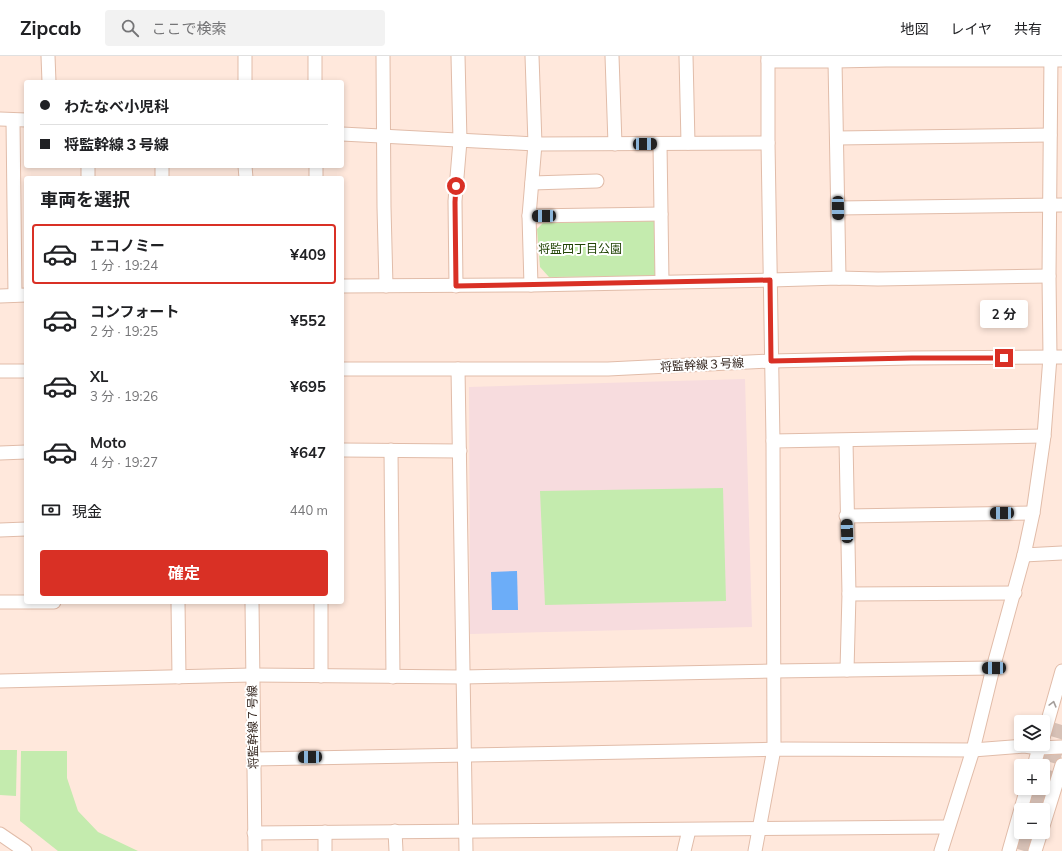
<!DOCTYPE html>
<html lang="ja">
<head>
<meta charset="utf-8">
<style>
  body { margin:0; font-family:Mulish,"Noto Sans JP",sans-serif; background:#f2f2f2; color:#202124; height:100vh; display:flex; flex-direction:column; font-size:15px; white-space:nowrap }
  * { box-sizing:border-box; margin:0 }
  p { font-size:13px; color:#757577 }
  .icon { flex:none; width:22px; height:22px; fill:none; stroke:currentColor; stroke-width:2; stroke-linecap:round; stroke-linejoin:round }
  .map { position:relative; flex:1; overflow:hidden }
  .sheet { position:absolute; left:24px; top:120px; width:320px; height:428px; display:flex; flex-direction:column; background:#fff; border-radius:4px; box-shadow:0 2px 6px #0003 }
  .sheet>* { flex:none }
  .guide { position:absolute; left:24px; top:24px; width:320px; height:88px; border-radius:4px; box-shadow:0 2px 6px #0003; display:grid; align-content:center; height:88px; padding:0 16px; background:#fff }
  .tools { position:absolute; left:1014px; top:659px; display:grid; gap:8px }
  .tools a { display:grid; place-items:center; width:36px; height:36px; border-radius:4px; background:#fff; box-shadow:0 2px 6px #0003; font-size:20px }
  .end { position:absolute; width:18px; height:18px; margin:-9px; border:5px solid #d93025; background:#fff; box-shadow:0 0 0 2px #fff }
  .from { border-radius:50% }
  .bubble { position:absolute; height:28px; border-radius:4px; background:#fff; box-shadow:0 2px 6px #0003; font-size:13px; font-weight:700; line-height:28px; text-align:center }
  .car { position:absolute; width:12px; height:24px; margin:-12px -6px; border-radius:5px; box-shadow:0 0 3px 1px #0007; background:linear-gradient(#222 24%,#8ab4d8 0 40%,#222 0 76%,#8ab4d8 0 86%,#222 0) }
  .guide b { display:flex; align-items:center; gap:14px; height:38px; font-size:15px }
  .guide b+b { border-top:1px solid #e0e0e0 }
  .guide i { width:10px; height:10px; background:#202124 }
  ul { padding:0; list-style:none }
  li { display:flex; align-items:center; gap:12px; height:60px; margin:0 8px 6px; padding:0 8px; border:2px solid transparent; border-radius:4px }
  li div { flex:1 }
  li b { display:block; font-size:15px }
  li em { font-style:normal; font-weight:700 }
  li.current { border-color:#d93025 }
  li>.icon { width:36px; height:36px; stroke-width:1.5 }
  h2 { padding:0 16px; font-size:18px; line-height:48px }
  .pay { display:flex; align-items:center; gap:10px; height:44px; padding:0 16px; font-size:15px }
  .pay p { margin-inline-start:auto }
  .primary-button { display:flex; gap:8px; margin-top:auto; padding:8px 16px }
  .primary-button a { flex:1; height:46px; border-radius:4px; background:#d93025; color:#fff; font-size:16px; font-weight:700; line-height:46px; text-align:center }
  header { display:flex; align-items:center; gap:24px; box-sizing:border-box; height:56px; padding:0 20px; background:#fff; border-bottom:1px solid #e0e0e0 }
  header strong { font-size:19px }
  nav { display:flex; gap:22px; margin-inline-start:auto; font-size:14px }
  .search { width:280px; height:36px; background:#f2f2f2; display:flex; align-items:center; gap:10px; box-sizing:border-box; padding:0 14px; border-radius:4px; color:#757577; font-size:15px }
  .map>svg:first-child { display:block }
</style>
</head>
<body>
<header>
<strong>Zipcab</strong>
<div class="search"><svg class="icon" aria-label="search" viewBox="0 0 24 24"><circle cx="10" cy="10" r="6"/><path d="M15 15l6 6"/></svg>ここで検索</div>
<nav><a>地図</a><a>レイヤ</a><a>共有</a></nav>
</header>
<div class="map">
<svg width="1062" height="795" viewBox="0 0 1062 795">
  <rect width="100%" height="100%" fill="#ffe8dc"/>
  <path fill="#f7dcde" d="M745,323L752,571L470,578L469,331Z"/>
  <g fill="#c4ebae">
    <path d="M655,165L656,220L549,221L540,211L537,173L543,167Z"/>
    <path d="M723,432L726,545L545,549L540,435Z"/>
    <path d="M0,694H17L16,740L0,739Z"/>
    <path d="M21,695H67V722L78,755L98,776L138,795H58L20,765Z"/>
  </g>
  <path fill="#6cadf8" d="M517,515L518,554H492L491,516Z"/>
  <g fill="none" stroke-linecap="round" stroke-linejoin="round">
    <g stroke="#d7c1b6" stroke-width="17" stroke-dasharray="17 8" stroke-linecap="butt">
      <path d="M1036,754L1062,669"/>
      <path d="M1024,795L1030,776"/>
    </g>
    <defs>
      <g id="minor">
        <path d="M48,0L49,26"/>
        <path d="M315,0V26"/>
        <path d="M383,0L384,151L386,230"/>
        <path d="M612,0L615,88"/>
        <path d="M686,0L688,87"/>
        <path d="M768,5H835L886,4H1062"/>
        <path d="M835,5L839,222"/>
        <path d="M245,26V0"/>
        <path d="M0,63L26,64"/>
        <path d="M13,64L15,239"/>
        <path d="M342,78L535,88L768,87"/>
        <path d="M837,82L1050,79"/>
        <path d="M660,88L662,226"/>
        <path d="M88,110V122"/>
        <path d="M162,110V122"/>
        <path d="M245,110L246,122"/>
        <path d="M316,110V122"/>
        <path d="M532,127L597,125"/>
        <path d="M838,152L1062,149"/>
        <path d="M529,160L661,158"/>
        <path d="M531,229L529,160L535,88L532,0"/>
        <path d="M342,230L531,229L771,224L839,222L878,223L1049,220"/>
        <path d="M456,230L455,145L460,85L458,0"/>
        <path d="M0,240L26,239"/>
        <path d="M342,313H608L771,305L911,302L1062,301"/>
        <path d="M458,313L466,795"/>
        <path d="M0,315H26"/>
        <path d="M773,385L1044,380"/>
        <path d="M846,385L849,538L847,614"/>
        <path d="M342,394L460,395"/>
        <path d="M391,394L393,621"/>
        <path d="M0,397L26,396"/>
        <path d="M846,460L1033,457"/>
        <path d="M0,474L26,473"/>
        <path d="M1024,499L1062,497"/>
        <path d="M849,538L1015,537"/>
        <path d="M0,546H54"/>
        <path d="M178,546L179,621"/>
        <path d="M252,546L255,795"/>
        <path d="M321,546V620"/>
        <path d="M0,625L252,619L463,621L774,615L993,612"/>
        <path d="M1043,682L1062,615"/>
        <path d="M253,703L786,693L973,694L1024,690L1039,692L1062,691"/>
        <path d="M1034,710L1040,688"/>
        <path d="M1043,770L1062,709"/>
        <path d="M395,775L396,795"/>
        <path d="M325,776V795"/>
        <path d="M254,777L947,771"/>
        <path d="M0,778L25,795"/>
        <path d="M684,795L689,774"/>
        <path d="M755,795L774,693L773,385L768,87V0"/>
        <path d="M941,795L973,694L993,612L1024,499L1033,457L1044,380L1050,301L1049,220L1051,0"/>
        <path d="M1009,795L1027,732"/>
        <path d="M1035,795L1041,776"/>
      </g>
    </defs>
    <use href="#minor" stroke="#e1bca9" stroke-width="15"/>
    <use href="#minor" stroke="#fff" stroke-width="13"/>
  </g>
  <defs><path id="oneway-chevron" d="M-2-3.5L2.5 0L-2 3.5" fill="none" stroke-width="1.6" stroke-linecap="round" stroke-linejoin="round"/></defs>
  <use stroke="#a49e9b" href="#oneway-chevron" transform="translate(1053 648) rotate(-75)"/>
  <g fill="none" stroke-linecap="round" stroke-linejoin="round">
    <path stroke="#d93025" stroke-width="5" d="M456,130L455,146L456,230L770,224L771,305L912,302H1004"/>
  </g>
  <g text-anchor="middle" stroke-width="4" stroke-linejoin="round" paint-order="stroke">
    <g font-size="12" fill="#224406" stroke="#fff">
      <text x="580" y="197">将監四丁目公園</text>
    </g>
    <g font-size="12" fill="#352720" stroke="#fff">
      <text transform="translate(702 309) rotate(-3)" y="4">将監幹線３号線</text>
      <text transform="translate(253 671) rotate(-91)" y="4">将監幹線７号線</text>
    </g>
  </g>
</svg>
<div class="tools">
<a><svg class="icon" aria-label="layers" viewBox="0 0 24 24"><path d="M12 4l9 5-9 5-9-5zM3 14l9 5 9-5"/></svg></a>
<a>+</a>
<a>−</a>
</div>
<i class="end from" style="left:456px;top:130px"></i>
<i class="end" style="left:1004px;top:302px"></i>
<div class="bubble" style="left:980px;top:244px;width:48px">2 分</div>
<i class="car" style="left:645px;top:88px;rotate:89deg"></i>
<i class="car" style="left:838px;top:152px;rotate:179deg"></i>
<i class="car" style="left:544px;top:160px;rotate:269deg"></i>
<i class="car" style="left:1002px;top:457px;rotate:269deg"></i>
<i class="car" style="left:847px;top:475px;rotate:358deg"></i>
<i class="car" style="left:994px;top:612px;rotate:269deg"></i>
<i class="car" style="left:310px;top:701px;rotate:269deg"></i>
<div class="guide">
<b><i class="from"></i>わたなべ小児科</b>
<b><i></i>将監幹線３号線</b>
</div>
<section class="sheet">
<h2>車両を選択</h2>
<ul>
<li class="current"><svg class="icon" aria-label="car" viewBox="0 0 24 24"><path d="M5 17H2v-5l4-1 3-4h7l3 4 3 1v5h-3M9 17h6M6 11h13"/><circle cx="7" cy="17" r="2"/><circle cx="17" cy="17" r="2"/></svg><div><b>エコノミー</b><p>1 分 · 19:24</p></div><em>¥409</em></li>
<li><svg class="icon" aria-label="car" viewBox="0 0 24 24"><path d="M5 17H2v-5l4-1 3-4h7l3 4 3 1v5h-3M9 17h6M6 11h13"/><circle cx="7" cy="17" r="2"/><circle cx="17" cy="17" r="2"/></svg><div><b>コンフォート</b><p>2 分 · 19:25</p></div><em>¥552</em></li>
<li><svg class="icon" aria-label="car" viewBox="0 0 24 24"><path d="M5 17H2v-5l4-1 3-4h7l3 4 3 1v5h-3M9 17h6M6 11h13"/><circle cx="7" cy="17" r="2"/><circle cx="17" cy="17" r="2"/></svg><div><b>XL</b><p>3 分 · 19:26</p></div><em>¥695</em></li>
<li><svg class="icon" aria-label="car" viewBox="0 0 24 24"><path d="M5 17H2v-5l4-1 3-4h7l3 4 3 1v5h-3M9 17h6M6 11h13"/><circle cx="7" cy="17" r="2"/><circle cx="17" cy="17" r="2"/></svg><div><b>Moto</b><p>4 分 · 19:27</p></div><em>¥647</em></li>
</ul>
<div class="pay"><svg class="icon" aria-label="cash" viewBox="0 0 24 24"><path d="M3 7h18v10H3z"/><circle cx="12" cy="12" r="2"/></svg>現金<p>440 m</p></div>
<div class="primary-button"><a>確定</a></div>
</section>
</div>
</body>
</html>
